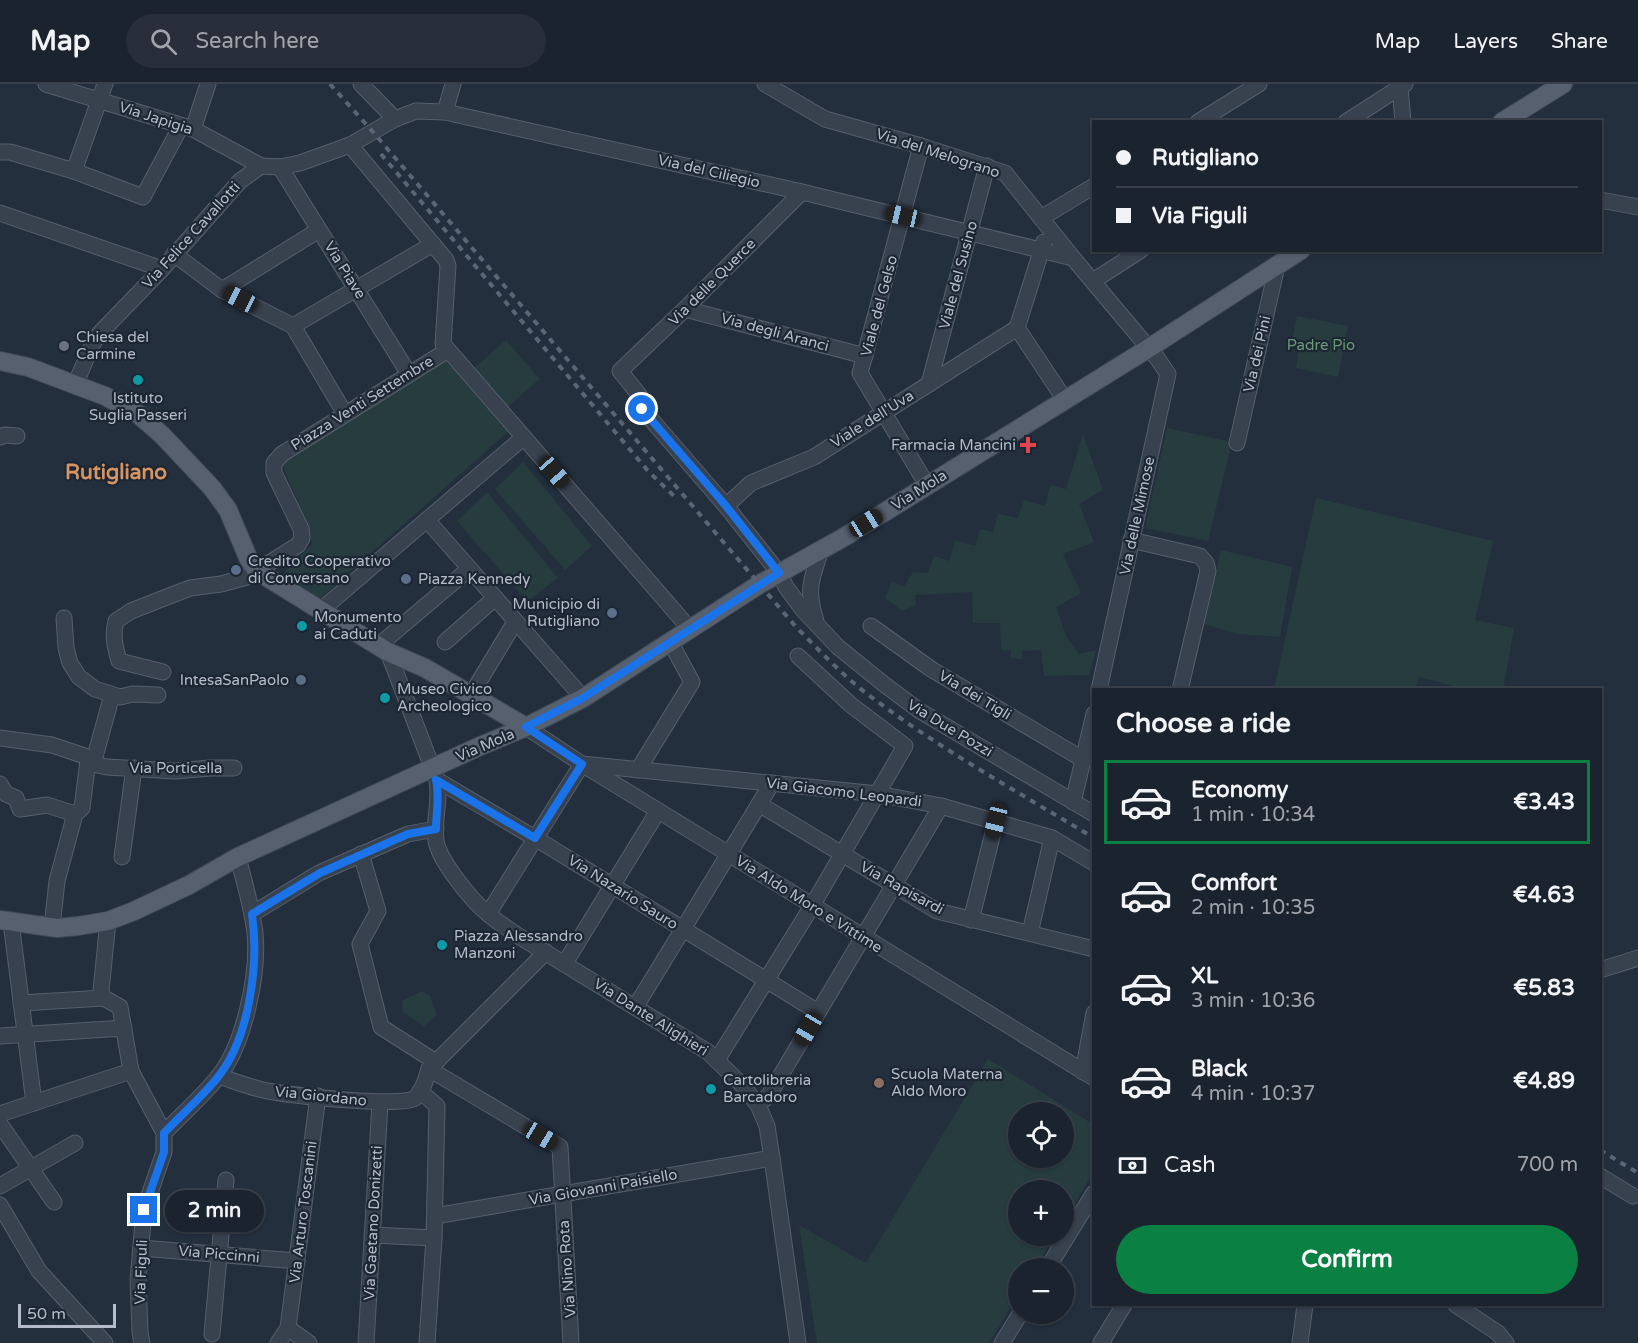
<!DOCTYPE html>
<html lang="en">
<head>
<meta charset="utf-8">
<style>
  body { margin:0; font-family:"Varela Round",sans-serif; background:#282f3a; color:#f1f3f6; height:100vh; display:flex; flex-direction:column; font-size:22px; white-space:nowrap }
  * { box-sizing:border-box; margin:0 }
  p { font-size:20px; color:#a0a4aa }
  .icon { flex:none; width:33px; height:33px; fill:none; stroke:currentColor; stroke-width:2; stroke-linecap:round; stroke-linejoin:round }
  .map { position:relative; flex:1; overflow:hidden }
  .panel { position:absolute; left:1092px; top:604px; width:510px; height:618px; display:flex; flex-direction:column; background:#1b232e; border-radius:0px; box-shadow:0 2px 4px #0004,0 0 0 2px #39404a }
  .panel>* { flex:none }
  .top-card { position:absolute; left:1092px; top:36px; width:510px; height:132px; border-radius:0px; box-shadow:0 2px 4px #0004,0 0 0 2px #39404a; display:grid; align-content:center; height:132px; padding:0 24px; background:#1b232e }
  .controls { position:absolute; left:1008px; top:1018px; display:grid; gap:12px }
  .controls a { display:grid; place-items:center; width:66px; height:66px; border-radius:50%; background:#1b232e; box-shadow:0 2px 4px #0004,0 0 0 2px #39404a; font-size:30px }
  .scale { position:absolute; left:18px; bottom:15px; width:98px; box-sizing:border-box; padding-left:6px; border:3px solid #b4bcc9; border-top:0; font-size:16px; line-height:21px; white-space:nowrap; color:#b4bcc9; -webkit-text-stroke:4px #1d2633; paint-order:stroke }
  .end { position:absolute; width:27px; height:27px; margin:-14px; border:8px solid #1a73e8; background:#fff; box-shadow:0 0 0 3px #fff }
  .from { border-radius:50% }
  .bubble { position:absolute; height:42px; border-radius:21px; background:#1b232e; box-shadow:0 2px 4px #0004,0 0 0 2px #39404a; font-size:20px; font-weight:800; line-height:42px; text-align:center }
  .car { position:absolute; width:18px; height:36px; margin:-18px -9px; border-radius:8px; box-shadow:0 0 4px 2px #0007; background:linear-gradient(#222 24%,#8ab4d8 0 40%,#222 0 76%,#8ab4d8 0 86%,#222 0) }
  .top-card b { display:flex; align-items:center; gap:21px; height:57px; font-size:22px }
  .top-card b+b { border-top:2px solid #39404a }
  .top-card i { width:15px; height:15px; background:#f1f3f6 }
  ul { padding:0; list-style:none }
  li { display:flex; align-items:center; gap:18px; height:84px; margin:0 12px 9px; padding:0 12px; border:3px solid transparent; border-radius:0px }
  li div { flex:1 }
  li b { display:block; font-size:22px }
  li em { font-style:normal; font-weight:800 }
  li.on { border-color:#0b8043 }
  li>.icon { width:54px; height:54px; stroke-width:1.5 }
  h2 { padding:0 24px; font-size:27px; line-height:72px }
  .pay { display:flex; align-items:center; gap:15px; height:66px; padding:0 24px; font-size:22px }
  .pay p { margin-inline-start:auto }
  .primary-button { display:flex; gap:12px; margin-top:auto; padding:12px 24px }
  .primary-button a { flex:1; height:69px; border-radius:36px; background:#0b8043; color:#fff; font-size:24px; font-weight:800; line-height:69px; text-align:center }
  header { display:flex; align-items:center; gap:36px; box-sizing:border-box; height:84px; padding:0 30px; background:#1b232e; border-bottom:2px solid #39404a }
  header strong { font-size:28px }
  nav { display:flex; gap:33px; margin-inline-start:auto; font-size:21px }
  .search { width:420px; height:54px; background:#282f3a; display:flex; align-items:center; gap:15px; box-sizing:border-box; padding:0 21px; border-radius:33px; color:#a0a4aa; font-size:22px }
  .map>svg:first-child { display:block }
</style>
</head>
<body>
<header>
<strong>Map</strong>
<div class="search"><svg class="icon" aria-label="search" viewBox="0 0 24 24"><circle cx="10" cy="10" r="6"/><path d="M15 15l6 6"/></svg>Search here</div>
<nav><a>Map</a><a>Layers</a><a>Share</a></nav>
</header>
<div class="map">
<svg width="1638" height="1259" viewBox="0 0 1638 1259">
  <rect width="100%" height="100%" fill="#242f3e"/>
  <g fill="#263c3f" fill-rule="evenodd">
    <path d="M1297,232L1348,242L1338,293L1296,284L1299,263L1291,261Z"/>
    <path d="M506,256L540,295L506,324L472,286Z"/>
    <path d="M449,275L510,346L316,518L279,494L312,460L309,446L282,380Z"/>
    <path d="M1167,344L1232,358L1208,457L1145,444Z"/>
    <path d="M1083,350L1103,406L1079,420L1094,458L1063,470L1081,509L1056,523L1067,554L1079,570L1096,566L1089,591L1044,592L1041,566L1022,567L1023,575L1011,574V567L1001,566L1000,539H973L972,508L915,511L916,521L902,527L885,514L892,498L904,503L913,488L928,489L934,472L949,477L955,456L975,462L980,445L993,448L998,430L1018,434L1024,416L1045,422L1050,401L1066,405Z"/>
    <path d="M523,378L592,462L565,486L495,405Z"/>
    <path d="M487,408L558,494L527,517L457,437Z"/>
    <path d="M1316,414L1493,457L1475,536L1514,544L1503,606H1469L1419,593L1415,606H1274Z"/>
    <path d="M1221,466L1292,483L1280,553L1238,550L1204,540Z"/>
    <path d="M422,907L430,912L437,931L424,942L403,928L402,917Z"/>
    <path d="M988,975L1093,1040V1089L1064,1138V1107H1018V1152H1055L1034,1185H1018V1211L989,1259H817L799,1141L866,1179ZM1018,1029H1064V1074H1018Z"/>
  </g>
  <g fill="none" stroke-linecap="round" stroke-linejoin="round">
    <defs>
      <g id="minor">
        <path d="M46,0L193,45L261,82"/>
        <path d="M361,0L395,35"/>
        <path d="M765,0L825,35L921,62L1005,89L1073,174L1157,274L1168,290L1099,606"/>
        <path d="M1398,0L1400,3L1403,38"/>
        <path d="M445,28L453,0"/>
        <path d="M1198,38L1259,0"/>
        <path d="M1346,38L1405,0"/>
        <path d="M193,45L208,0"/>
        <path d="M350,61L446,176L448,182L443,260L690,545"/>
        <path d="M921,62L860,289L927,401"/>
        <path d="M0,68H10L74,87L143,113L181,42"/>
        <path d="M280,83L409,290"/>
        <path d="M74,87L105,0"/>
        <path d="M802,108L685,225L620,287L640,312L642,325L726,422L779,489L786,503L803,526L838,563L885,601L920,627L1094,730"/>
        <path d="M1600,116L1638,123"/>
        <path d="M0,129L162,185"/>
        <path d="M1041,134L1094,102"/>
        <path d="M1044,158L1017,244L1065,316"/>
        <path d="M174,170L222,206L293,242L345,330"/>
        <path d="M1093,197L1141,166"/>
        <path d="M222,206L319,146"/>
        <path d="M685,225L865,272"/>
        <path d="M293,242L433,160"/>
        <path d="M929,300L987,82"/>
        <path d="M75,301L92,261L99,250L162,185L240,97L261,82L280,83L300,79L350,61L395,35L416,27L445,28L802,108L1073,174"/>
        <path d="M0,353L5,351L17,352"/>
        <path d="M1237,359L1277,182"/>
        <path d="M726,422L751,399L814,373L1017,244"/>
        <path d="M427,436L583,614"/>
        <path d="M1131,456L1200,472L1206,479L1208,487L1180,606"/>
        <path d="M320,527L524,353"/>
        <path d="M64,534L66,564L70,579L79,593L95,605L120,613L133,610L158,611"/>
        <path d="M816,537C806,504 811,497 821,466"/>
        <path d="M871,542L931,585L1084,676"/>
        <path d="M445,558L495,514"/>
        <path d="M378,562L469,485"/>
        <path d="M388,568L437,696L535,754L818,928"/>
        <path d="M163,588L119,577C115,563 112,551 116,537L131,527L190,504L221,500L247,493L298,461L302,454L301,445L274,389V379L282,370L448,266"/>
        <path d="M471,611L515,538"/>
        <path d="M526,643L582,680L1094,994"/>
        <path d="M0,654L52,661L85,672L93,680L107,683L175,687L210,684H234"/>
        <path d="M93,680L112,611"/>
        <path d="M638,686L692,598L671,559"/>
        <path d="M437,696C441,718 433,735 436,757C439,776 471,816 487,829C496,837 507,844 517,851L708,968L741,1000L758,1021L767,1042L772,1074L798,1259"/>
        <path d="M0,700L6,710L16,714L20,725L47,721L75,730"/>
        <path d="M1073,718L1094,630"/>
        <path d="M759,720L937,827L1094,865"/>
        <path d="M75,730L82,724L88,676"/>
        <path d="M361,770L378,827L360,860L381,943L436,978"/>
        <path d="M122,773L134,684"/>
        <path d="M252,830L319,789L408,750L436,745"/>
        <path d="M488,830L582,680L878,710L941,722L1052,754L1094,779"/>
        <path d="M971,836L996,737"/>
        <path d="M108,837L101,907L104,914L120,923L131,987L164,1049V1068L144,1126L138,1196L140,1248L142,1259"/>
        <path d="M11,838L34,1019"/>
        <path d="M52,843L57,797L75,730"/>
        <path d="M1030,849L1052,754"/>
        <path d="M565,879L658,727"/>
        <path d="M1600,886L1638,874"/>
        <path d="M21,919L104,914"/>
        <path d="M636,922L772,699"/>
        <path d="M0,952L124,944"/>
        <path d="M717,976L812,822L905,662L851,621L798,572"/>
        <path d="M429,985L560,1063L571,1259"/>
        <path d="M1083,988L1094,929"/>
        <path d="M219,992C234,997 249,1003 263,1006C284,1011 402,1024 415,1014C423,1008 426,994 429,985L546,868"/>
        <path d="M420,1007L437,1022L434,1154L427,1259"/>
        <path d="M758,1021L769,1011L941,722"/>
        <path d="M0,1030L131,987"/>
        <path d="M0,1040L54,1118"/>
        <path d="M164,1049C182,1030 202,1013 218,993C244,962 259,889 255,849C252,823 244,798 238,773"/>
        <path d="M1600,1092L1633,1112"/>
        <path d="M0,1102L75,1059"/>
        <path d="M0,1121L39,1187L105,1259"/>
        <path d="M435,1132L772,1074"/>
        <path d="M372,1151L434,1154"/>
        <path d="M141,1164L297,1177"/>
        <path d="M1047,1185L1094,1109"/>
        <path d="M1456,1221L1498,1249L1506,1259"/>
        <path d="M288,1244L309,1259"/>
        <path d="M212,1250L226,1096"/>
        <path d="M278,1259L288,1244L318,1012"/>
        <path d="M366,1259L380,1019"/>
        <path d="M1002,1259L1020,1230"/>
        <path d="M1101,1259L1124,1221"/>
        <path d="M1300,1259L1305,1221"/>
      </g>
      <g id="major">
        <path d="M1502,38L1563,0"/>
        <path d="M0,277L28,283L105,312L138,330L162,351L212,404L228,426L249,476L257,487L388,568L425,584L526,643"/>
        <path d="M0,836L57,844L78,842L108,837L134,827L189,801L238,773L478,663L526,643L583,614L760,500L846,452L1149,264L1301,166"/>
      </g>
    </defs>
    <use href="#minor" stroke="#565f6c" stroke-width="17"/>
    <use href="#major" stroke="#414a57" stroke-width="20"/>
    <use href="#minor" stroke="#38414e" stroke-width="15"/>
    <use href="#major" stroke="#56606e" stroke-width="18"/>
    <g stroke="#5a6575" stroke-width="4" stroke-dasharray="6 6" stroke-linecap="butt">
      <path d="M330,0L373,48L796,543C820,567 843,592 870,612C940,665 1018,708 1094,754"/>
      <path d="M381,70L648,387L676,414"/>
      <path d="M1600,1066L1638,1089"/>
    </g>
  </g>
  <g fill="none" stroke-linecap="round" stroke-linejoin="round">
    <path stroke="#1a73e8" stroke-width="8" d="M144,1126L164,1068V1049C182,1030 202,1013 218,993C250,953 259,879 252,830L320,789L408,750L436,745C436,728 440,713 436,696L535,754L582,680L526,643L583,614L779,489L726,422L642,325"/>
  </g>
  <circle fill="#6b7280" stroke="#1d2633" stroke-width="2" cx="64" cy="262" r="6"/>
  <g fill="#0f9aa8" stroke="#1d2633" stroke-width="2">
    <circle cx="138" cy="296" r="6"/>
    <circle cx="302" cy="542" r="6"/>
    <circle cx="385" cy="614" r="6"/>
    <circle cx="442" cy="861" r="6"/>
    <circle cx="711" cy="1005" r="6"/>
  </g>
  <path fill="#e0444e" stroke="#1d2633" stroke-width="2" d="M1025 352h6v6h6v6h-6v6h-6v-6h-6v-6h6z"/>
  <g fill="#5c6f8a" stroke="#1d2633" stroke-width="2">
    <circle cx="236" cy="486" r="6"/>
    <circle cx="406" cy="495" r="6"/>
    <circle cx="612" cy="529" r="6"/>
    <circle cx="301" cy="596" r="6"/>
  </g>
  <circle fill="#8d6e63" stroke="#1d2633" stroke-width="2" cx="879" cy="999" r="6"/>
  <g text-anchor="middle" stroke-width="4.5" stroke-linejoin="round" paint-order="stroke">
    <g font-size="15" fill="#b4bcc9" stroke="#1d2633">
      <text transform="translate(156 34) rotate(18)" y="5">Via Japigia</text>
      <text transform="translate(938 69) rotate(18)" y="5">Via del Melograno</text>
      <text transform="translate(709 87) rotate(13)" y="5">Via del Ciliegio</text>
      <text transform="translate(191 151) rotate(-48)" y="5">Via Felice Cavallotti</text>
      <text transform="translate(345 186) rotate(58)" y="5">Via Piave</text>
      <text transform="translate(958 191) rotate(-75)" y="5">Viale del Susino</text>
      <text transform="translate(712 198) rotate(-45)" y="5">Via delle Querce</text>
      <text transform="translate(879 222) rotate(-75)" y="5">Viale del Gelso</text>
      <text transform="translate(775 248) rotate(15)" y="5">Via degli Aranci</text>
      <text transform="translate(1257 270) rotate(-77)" y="5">Via dei Pini</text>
      <text transform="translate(362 319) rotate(-32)" y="5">Piazza Venti Settembre</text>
      <text transform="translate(872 335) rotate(-32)" y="5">Viale dell'Uva</text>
      <text transform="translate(919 406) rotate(-32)" y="5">Via Mola</text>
      <text transform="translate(1137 432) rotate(-78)" y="5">Via delle Mimose</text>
      <text transform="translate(975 611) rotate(31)" y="5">Via dei Tigli</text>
      <text transform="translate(950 644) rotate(31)" y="5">Via Due Pozzi</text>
      <text transform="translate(485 661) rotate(-23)" y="5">Via Mola</text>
      <text x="176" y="689">Via Porticella</text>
      <text transform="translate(844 708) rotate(7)" y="5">Via Giacomo Leopardi</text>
      <text transform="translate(902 804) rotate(29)" y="5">Via Rapisardi</text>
      <text transform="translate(623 808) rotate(32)" y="5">Via Nazario Sauro</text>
      <text transform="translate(809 820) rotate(32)" y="5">Via Aldo Moro e Vittime</text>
      <text transform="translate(651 933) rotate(32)" y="5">Via Dante Alighieri</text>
      <text transform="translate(321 1012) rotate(6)" y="5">Via Giordano</text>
      <text transform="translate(603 1103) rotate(-10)" y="5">Via Giovanni Paisiello</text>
      <text transform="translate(303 1128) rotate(-83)" y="5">Via Arturo Toscanini</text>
      <text transform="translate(373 1139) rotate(-87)" y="5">Via Gaetano Donizetti</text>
      <text transform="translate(219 1170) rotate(5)" y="5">Via Piccinni</text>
      <text transform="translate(567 1185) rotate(-94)" y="5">Via Nino Rota</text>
      <text transform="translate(141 1188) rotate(-88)" y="5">Via Figuli</text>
    </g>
    <g font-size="15" fill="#b4bcc9" stroke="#1d2633" text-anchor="start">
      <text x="76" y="258">Chiesa del<tspan x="76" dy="17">Carmine</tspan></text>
      <text x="138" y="319" text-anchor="middle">Istituto<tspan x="138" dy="17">Suglia Passeri</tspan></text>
      <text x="1016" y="366" text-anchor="end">Farmacia Mancini</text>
      <text x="248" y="482">Credito Cooperativo<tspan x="248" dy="17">di Conversano</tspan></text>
      <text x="418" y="500">Piazza Kennedy</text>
      <text x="600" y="525" text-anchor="end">Municipio di<tspan x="600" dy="17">Rutigliano</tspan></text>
      <text x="314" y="538">Monumento<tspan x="314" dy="17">ai Caduti</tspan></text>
      <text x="289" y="601" text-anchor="end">IntesaSanPaolo</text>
      <text x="397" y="610">Museo Civico<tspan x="397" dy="17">Archeologico</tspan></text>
      <text x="454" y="857">Piazza Alessandro<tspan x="454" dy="17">Manzoni</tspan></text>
      <text x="891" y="995">Scuola Materna<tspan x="891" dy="17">Aldo Moro</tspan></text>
      <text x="723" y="1001">Cartolibreria<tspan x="723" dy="17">Barcadoro</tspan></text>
    </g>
    <g font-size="15" fill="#6b9a76" stroke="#1d2633">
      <text x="1321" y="266">Padre Pio</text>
    </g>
    <g font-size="21" font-weight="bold" fill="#d59563" stroke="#1d2633">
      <text x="116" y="395">Rutigliano</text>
    </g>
  </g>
</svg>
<div class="controls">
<a><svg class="icon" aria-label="locate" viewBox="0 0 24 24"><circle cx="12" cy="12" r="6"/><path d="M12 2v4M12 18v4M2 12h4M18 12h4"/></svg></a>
<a>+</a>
<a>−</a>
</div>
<div class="scale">50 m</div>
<i class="end from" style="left:642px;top:325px"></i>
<i class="end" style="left:144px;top:1126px"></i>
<div class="bubble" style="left:165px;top:1106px;width:99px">2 min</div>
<i class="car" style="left:903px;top:132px;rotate:283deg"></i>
<i class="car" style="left:240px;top:215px;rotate:297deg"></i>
<i class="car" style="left:554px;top:388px;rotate:139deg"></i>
<i class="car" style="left:866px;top:439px;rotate:58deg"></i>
<i class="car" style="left:996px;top:737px;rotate:194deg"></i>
<i class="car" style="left:808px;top:945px;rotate:210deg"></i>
<i class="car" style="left:541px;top:1052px;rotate:121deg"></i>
<div class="top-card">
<b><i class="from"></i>Rutigliano</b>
<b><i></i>Via Figuli</b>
</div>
<section class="panel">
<h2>Choose a ride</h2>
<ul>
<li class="on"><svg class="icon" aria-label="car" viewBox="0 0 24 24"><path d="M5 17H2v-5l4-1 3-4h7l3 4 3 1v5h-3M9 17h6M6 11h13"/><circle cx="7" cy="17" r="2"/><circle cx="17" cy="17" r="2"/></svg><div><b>Economy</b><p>1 min · 10:34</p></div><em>€3.43</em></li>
<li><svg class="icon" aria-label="car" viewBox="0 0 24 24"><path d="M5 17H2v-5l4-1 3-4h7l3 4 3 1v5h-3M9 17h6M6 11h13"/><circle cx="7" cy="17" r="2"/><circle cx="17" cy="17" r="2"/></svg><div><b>Comfort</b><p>2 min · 10:35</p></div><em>€4.63</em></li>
<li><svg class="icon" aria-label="car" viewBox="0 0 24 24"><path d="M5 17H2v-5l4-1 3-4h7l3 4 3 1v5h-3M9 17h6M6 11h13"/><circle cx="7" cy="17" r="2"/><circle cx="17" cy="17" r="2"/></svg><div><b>XL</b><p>3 min · 10:36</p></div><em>€5.83</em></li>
<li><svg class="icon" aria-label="car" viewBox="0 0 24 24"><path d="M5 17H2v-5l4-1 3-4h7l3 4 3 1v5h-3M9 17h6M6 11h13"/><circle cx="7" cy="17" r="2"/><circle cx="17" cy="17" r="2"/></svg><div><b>Black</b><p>4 min · 10:37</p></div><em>€4.89</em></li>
</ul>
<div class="pay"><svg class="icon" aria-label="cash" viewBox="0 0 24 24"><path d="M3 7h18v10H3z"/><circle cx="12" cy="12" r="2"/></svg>Cash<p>700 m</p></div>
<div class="primary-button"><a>Confirm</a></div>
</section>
</div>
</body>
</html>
